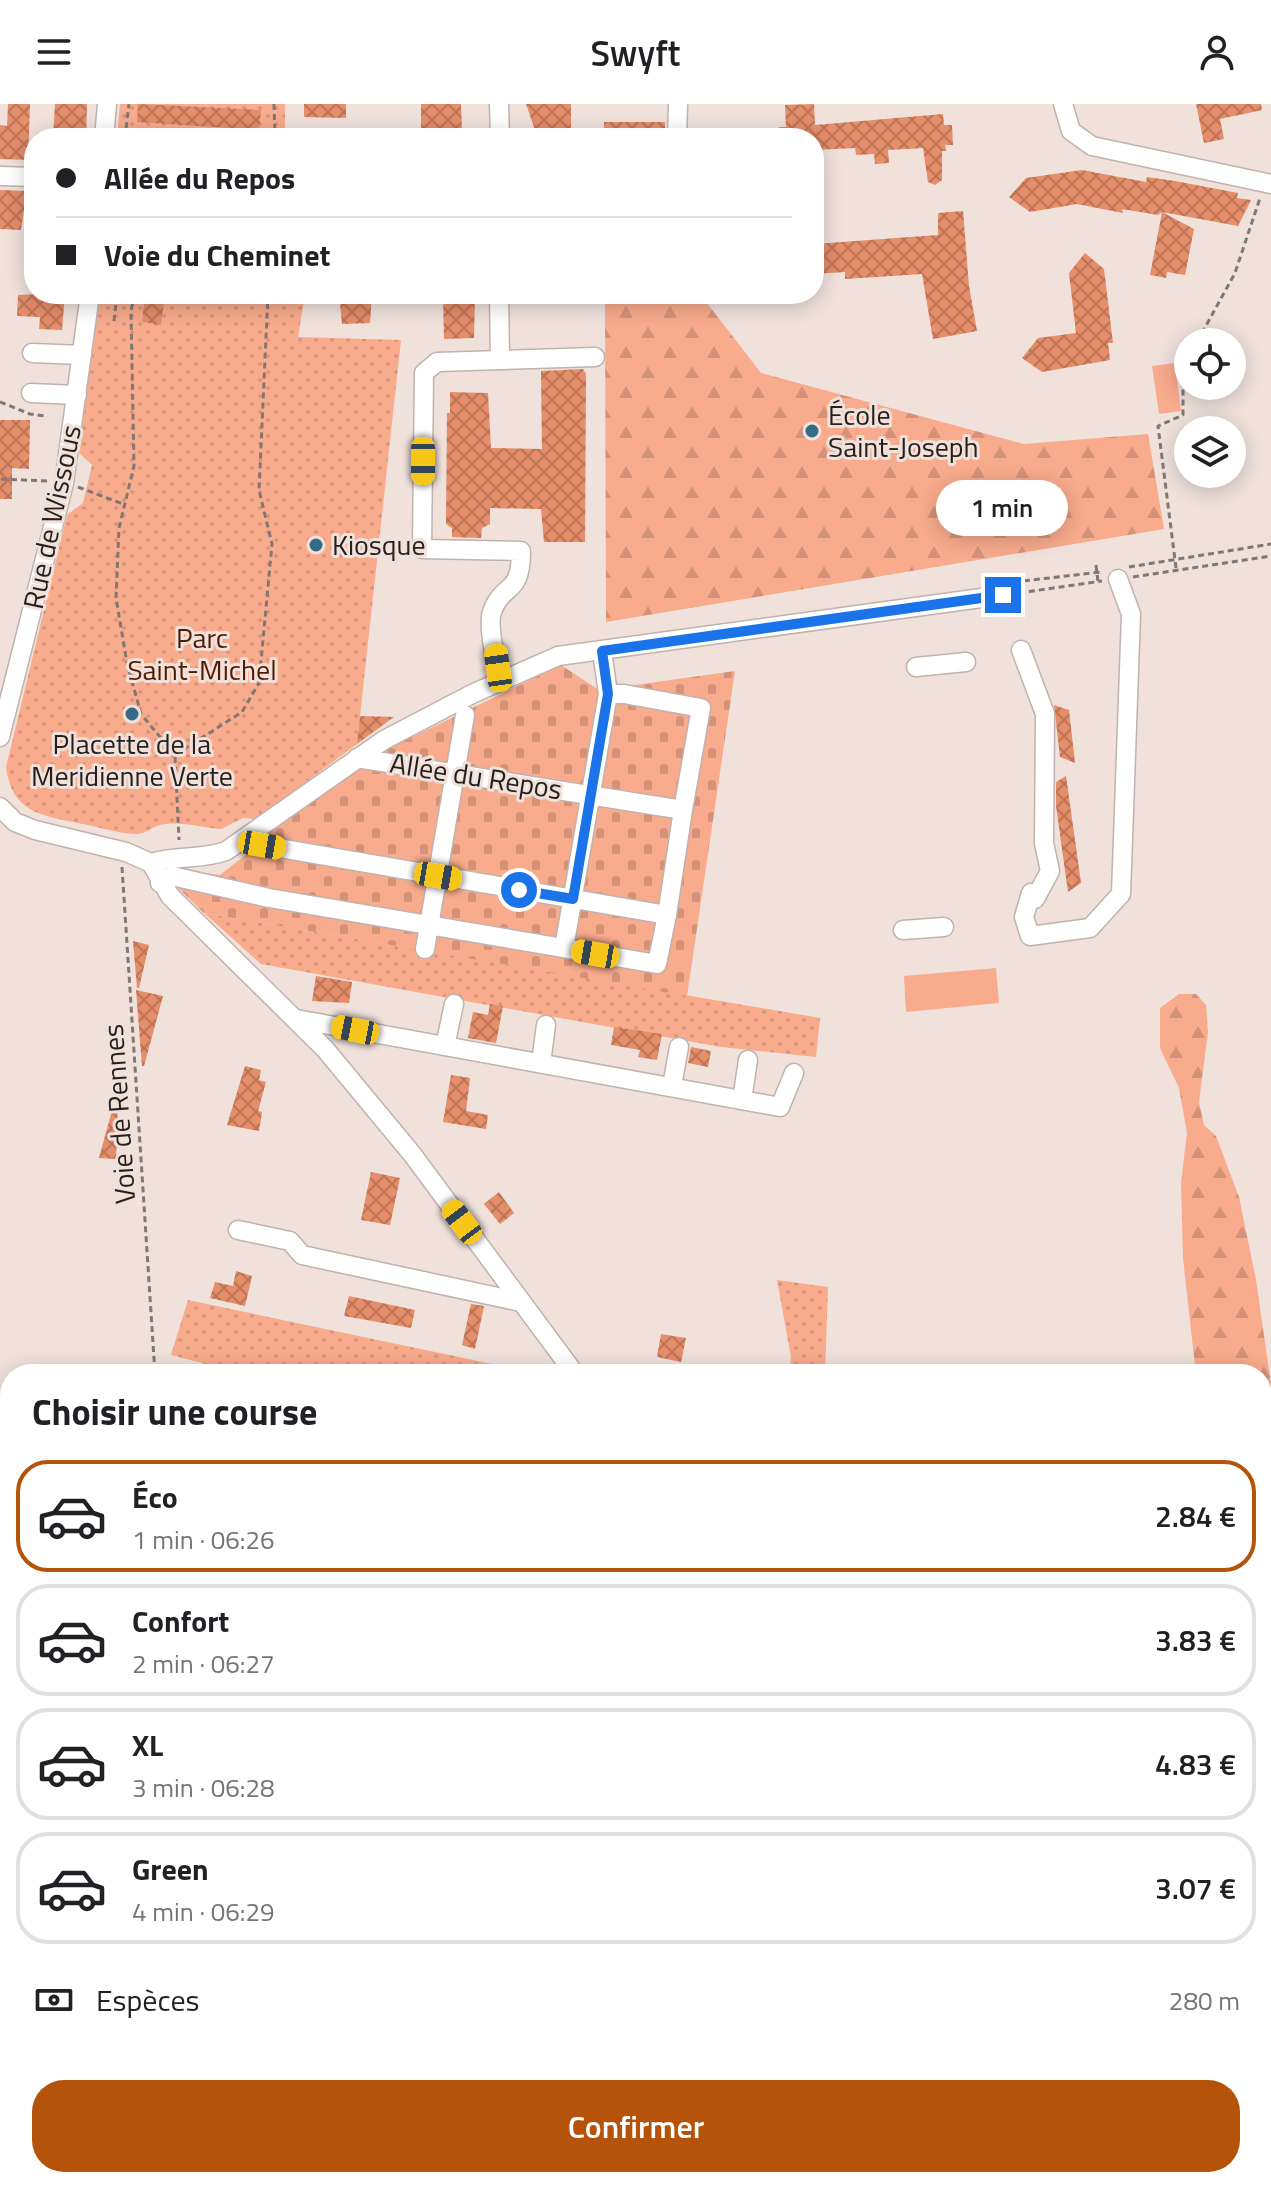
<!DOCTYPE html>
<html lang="fr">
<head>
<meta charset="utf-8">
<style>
  body { margin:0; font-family:"Titillium Web",sans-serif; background:#f2f2f2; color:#202124; height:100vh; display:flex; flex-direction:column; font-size:30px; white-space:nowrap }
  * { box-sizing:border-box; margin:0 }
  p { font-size:26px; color:#757577 }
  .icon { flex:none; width:44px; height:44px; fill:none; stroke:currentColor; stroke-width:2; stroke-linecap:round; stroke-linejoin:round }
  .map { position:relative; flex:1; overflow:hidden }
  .side { position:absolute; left:0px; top:1260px; width:1272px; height:824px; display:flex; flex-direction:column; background:#fff; border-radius:32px 32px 0 0; box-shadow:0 4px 20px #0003 }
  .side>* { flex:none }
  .guide { position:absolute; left:24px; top:24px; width:800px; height:176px; border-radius:32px; box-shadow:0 4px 20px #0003; display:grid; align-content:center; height:176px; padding:0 32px; background:#fff }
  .buttons { position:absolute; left:1174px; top:224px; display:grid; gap:16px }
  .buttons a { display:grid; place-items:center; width:72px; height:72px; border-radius:50%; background:#fff; box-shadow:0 4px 20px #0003; font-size:40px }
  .end { position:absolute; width:36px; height:36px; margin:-18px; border:10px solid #1a73e8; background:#fff; box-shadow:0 0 0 4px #fff }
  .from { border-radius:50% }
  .bubble { position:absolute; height:56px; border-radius:28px; background:#fff; box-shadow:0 4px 20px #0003; font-size:26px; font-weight:600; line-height:56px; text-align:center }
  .car { position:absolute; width:24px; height:48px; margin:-24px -12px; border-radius:10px; box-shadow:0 0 6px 2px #0007; background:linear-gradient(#f5c518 24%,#345 0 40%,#f5c518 0 76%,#345 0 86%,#f5c518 0) }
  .guide b { display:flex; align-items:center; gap:28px; height:76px; font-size:30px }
  .guide b+b { border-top:2px solid #e0e0e0 }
  .guide i { width:20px; height:20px; background:#202124 }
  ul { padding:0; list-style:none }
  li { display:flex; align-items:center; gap:24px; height:112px; margin:0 16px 12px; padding:0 16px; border:4px solid #e0e0e0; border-radius:32px }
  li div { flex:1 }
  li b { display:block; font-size:30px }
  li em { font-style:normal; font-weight:600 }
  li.on { border-color:#b45309 }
  li>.icon { width:72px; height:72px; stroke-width:1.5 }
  h2 { padding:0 32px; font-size:36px; line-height:96px }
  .pay { display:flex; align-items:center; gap:20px; height:88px; padding:0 32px; font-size:30px }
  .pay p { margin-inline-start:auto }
  .cta { display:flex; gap:16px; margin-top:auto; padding:16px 32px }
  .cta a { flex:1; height:92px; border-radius:32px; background:#b45309; color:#fff; font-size:32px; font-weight:600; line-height:92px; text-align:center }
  header { display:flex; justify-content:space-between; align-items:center; height:104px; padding:0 32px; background:#fff; font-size:36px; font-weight:600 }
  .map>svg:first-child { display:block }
</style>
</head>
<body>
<header><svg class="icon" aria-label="menu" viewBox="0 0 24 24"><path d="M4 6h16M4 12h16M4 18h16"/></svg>Swyft<svg class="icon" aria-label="person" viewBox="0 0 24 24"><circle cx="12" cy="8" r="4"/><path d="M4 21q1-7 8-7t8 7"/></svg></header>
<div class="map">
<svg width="1271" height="2084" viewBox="0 0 1271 2084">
  <defs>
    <pattern id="grass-dots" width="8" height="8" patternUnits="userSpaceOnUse" patternTransform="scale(2)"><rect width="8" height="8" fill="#f8ab8d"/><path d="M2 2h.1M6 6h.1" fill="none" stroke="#d49379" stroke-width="1.8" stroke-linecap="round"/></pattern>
    <pattern id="forest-firs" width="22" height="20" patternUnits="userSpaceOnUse" patternTransform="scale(2)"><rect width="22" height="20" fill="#f8ab8d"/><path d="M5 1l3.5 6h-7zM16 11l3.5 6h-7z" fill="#d49379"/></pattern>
    <pattern id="cemetery-stones" width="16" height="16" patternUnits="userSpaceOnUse" patternTransform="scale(2)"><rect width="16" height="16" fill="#f8ab8d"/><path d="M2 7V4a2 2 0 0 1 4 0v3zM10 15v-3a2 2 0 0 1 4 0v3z" fill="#d49379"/></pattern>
    <pattern id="building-cross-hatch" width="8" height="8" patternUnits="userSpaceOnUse" patternTransform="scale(2)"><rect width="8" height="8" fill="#e68d6a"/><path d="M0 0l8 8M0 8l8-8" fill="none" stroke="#ba7357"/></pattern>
  </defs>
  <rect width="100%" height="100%" fill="#f0e1db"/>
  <g fill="url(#grass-dots)">
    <path d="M120,0H285V34H117Z"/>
    <path d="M99,190H305L298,233L401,236L357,640L256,715L243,714L221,725C202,724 186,718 166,720C155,720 148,729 137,730C121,730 103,724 88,721C47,712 12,712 6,663L67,411L83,399L92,361L79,349Z"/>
    <path d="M204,809L820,914L816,953L721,943L261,860Z"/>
    <path d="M777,1176L828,1183L825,1270H789L791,1253Z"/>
    <path d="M188,1196L540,1270H244L171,1251Z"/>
  </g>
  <g fill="url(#forest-firs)">
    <path d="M605,190H700L761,269L1024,340L1148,330L1164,425L606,518Z"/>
    <path d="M1179,890H1196L1206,901L1208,928L1199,998L1204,1021L1216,1032L1239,1093L1256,1176L1271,1280V1403L1262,1414V1270H1197L1195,1262L1183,1154L1181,1079L1187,1029L1179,984L1160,944V904Z"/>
    <path d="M1262,1421L1271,1436V1696L1262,1698Z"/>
    <path d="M245,2074L333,2084H226L202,2075Z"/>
  </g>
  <path fill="url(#cemetery-stones)" d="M561,561L599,586L735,567L687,892L204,809L174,780L180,766L220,771L253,745H260L267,731L381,648Z"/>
  <g fill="#f8ab8d">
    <path d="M1175,259L1181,307L1159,310L1152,262Z"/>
    <path d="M996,864L999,899L906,908L904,872Z"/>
  </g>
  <g fill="url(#building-cross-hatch)">
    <path d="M8,0H30L28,56L0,55V21L7,22Z"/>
    <path d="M55,0H87L86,34H53Z"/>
    <path d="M138,0L261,6L259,26L137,18Z"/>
    <path d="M304,0H346V14L304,13Z"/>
    <path d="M421,0H461L462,26L421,29Z"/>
    <path d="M526,0H571V34H542V26H535Z"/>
    <path d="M814,0L815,21L943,10L944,21H952L953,41H945L946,47H942V76L935,81L928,78L923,44L888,46L889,59L875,60L874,50L856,51L855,44L814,46V34H780L779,23H786L785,1Z"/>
    <path d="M1196,0H1261L1262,6L1220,15L1224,35L1204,39Z"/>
    <rect x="604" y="18" width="61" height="16"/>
    <path d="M1082,66L1146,78L1147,73L1175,77L1238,89L1237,94L1251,96L1238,122L1162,108L1194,125L1185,171L1167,168L1166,174L1150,171L1162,108L1158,111L1122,105L1123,109L1077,100L1030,108L1009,93L1026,74Z"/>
    <path d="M0,86L27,87L21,126L0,125Z"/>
    <path d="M963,107L969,182L977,227L933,235L922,170L845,175V168L814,170V140L938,131V109Z"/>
    <path d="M1085,149L1104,165L1113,239H1108L1110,256L1042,268L1022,254L1038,234L1076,229L1069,169Z"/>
    <path d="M41,190H65L62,226L39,225L40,213L17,212L18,191Z"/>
    <path d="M145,190H165L161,221L142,218Z"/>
    <path d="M339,190H372L370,219L342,220Z"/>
    <path d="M443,190H475L474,234L444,235Z"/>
    <path d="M583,265L586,270L585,438H544L541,405L490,404V420L482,424L481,434L452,433V424L446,420L447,309H450V288L488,289L491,344L542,345L541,267Z"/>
    <path d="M0,316H30L29,365L12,364V395H0Z"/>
    <path d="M1054,601L1069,606L1075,659L1060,653Z"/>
    <path d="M360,612L394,613L357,640Z"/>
    <path d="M1066,672L1081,779L1068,788L1056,702V678Z"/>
    <path d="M133,837L149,841L139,884H137Z"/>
    <path d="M316,872L352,878L349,899L312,897Z"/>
    <path d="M136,886L163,892L144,962H142Z"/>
    <path d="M490,900L503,902L496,939L468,934L473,908L488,911Z"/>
    <path d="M614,923L662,930L657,956L638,953L640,946L611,941Z"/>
    <path d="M691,943L711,947L708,963L688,959Z"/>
    <path d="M245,962L261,966L259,976L266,978L258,1007L262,1008L259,1027L227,1021Z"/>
    <path d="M451,971L470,974L466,1007L488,1011L486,1025L443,1018Z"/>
    <path d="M113,1003L118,1004L116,1055L99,1054Z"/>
    <path d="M371,1068L400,1074L390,1121L361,1116Z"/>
    <path d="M499,1088L514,1109L500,1120L484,1100Z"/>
    <path d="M236,1167L252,1172L245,1202L210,1194L215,1178L233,1182Z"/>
    <path d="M349,1192L415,1206L411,1224L344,1212Z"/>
    <path d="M471,1200L484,1202L475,1245L462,1241Z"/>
    <path d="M661,1230L686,1234L681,1258L657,1253Z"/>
  </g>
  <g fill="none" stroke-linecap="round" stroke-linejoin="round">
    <defs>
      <g id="minor">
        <path d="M499,0L500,34"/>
        <path d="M1063,0L1071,27L1092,42L1271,80"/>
        <path d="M104,34L107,0"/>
        <path d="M677,34L678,0"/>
        <path d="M0,72L34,73"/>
        <path d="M499,190L500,256"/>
        <path d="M32,249L82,251"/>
        <path d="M31,289L77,291"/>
        <path d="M1021,546L1045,610L1044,739L1050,767L1035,795"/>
        <path d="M602,547L608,590"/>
        <path d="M916,563L966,558"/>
        <path d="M500,578C497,563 487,521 492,508C503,477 521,493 521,447L422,445L424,269L437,258L595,253"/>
        <path d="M0,633L64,379L90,190"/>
        <path d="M0,703L15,718L35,726L126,748L151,759L170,792L325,945L412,1050L575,1270"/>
        <path d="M250,732L256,740L667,811L683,706L357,654"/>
        <path d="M151,759C176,751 202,756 226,747L384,636L472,590L558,552L1003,491"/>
        <path d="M160,779L172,772L269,794L657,860L667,811"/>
        <path d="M1031,789L1024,813L1030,832L1090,824L1121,790L1131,510L1118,475"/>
        <path d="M903,826L944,823"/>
        <path d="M564,844L608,590H624L701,604L683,706"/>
        <path d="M425,845L465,611"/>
        <path d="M296,915L780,1003L794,969"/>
        <path d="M445,942L454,900"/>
        <path d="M541,959L546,921"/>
        <path d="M672,982L679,943"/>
        <path d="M742,996L748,956"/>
        <path d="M238,1126L290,1137L302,1151L521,1198"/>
        <path d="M1262,1838H1271"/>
        <path d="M1238,2074L1246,2084"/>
      </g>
      <g id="major">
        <path d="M1262,1930L1271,1910"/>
        <path d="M1262,1950L1271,1970"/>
        <path d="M0,2022L10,2023"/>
      </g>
    </defs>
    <use href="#minor" stroke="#c0b2ac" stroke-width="21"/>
    <use href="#major" stroke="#c0b2ac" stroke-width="27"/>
    <g stroke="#817773" stroke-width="3" stroke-dasharray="6 4" stroke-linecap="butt">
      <path d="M274,0L275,34"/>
      <path d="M125,34L129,0"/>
      <path d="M134,190L131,208L134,362L119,424L116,494L127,559L141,610L175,651L179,736"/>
      <path d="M114,217L117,190"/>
      <path d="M1197,238L1235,169L1260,94"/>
      <path d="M0,298L30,310L46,312"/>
      <path d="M1,375L47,377"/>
      <path d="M78,383L123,400"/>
      <path d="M1096,461L1098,478"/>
      <path d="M1129,463L1271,440"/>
      <path d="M1176,464L1158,322L1183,311V265L1188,255"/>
      <path d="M1133,473L1271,452"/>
      <path d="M1014,478L1101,468"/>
      <path d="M1019,489L1102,477"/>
      <path d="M175,651L242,608L259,579L272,440L259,386L268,190"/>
      <path d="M122,763L155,1270"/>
      <path d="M355,2074L505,2084"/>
      <path d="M3,2084L9,2044"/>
      <path d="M643,2084L739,2074"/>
    </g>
    <use href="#minor" stroke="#fff" stroke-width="18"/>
    <use href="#major" stroke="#fff" stroke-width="24"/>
  </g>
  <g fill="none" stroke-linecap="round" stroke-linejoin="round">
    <path stroke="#1a73e8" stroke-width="10" d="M519,786L573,795L608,590L602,547L1003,491"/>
  </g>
  <g fill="#366b87" stroke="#f0e1db" stroke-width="3">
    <circle cx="812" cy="327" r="8"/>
    <circle cx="316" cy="441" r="8"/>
    <circle cx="132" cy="610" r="8"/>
  </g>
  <g text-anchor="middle" stroke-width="6" stroke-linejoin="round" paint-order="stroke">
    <g font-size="28" fill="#251f1d" stroke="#f0e1db" text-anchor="start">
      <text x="828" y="321">École<tspan x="828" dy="32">Saint-Joseph</tspan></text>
      <text x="332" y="451">Kiosque</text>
      <text x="132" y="650" text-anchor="middle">Placette de la<tspan x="132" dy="32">Meridienne Verte</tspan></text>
    </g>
    <g font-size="28" fill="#251f1d" stroke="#f0e1db">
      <text transform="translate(52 413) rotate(-78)" y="10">Rue de Wissous</text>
      <text transform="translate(476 672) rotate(9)" y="10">Allée du Repos</text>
      <text transform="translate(119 1010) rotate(-94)" y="10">Voie de Rennes</text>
    </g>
    <g font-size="28" fill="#531b03" stroke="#f0e1db">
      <text x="202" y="544">Parc<tspan x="202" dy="32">Saint-Michel</tspan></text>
    </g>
  </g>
</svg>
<div class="buttons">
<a><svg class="icon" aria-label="locate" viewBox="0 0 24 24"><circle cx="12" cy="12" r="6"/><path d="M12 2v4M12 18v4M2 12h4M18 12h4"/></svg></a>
<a><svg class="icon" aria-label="layers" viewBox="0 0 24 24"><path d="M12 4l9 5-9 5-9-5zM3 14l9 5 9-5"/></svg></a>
</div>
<i class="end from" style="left:519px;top:786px"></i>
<i class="end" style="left:1003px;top:491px"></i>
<div class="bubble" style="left:936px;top:376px;width:132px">1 min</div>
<i class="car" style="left:423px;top:357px;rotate:180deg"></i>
<i class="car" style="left:498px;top:564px;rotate:352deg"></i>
<i class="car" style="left:262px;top:741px;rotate:100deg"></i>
<i class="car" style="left:438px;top:772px;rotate:100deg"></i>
<i class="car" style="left:595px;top:850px;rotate:280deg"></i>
<i class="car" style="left:355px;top:926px;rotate:281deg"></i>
<i class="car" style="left:462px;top:1118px;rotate:323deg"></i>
<div class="guide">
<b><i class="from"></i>Allée du Repos</b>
<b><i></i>Voie du Cheminet</b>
</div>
<section class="side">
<h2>Choisir une course</h2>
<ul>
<li class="on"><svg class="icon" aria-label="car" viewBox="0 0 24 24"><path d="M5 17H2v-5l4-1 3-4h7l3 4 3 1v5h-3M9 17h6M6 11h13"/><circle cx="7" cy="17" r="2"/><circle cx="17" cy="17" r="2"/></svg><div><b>Éco</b><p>1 min · 06:26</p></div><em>2.84 €</em></li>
<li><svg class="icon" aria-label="car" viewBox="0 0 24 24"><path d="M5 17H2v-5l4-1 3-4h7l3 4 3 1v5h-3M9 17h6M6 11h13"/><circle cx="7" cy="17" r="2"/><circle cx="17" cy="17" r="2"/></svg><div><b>Confort</b><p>2 min · 06:27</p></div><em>3.83 €</em></li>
<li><svg class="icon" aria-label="car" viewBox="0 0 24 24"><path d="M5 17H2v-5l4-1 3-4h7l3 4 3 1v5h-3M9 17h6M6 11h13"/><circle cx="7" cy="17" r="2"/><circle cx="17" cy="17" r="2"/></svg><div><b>XL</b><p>3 min · 06:28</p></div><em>4.83 €</em></li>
<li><svg class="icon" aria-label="car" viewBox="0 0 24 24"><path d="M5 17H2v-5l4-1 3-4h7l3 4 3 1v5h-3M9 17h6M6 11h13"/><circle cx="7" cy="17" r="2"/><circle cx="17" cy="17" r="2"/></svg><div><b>Green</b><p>4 min · 06:29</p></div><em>3.07 €</em></li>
</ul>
<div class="pay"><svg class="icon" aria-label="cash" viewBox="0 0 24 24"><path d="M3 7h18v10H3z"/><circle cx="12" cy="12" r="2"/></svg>Espèces<p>280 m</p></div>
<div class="cta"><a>Confirmer</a></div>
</section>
</div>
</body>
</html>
